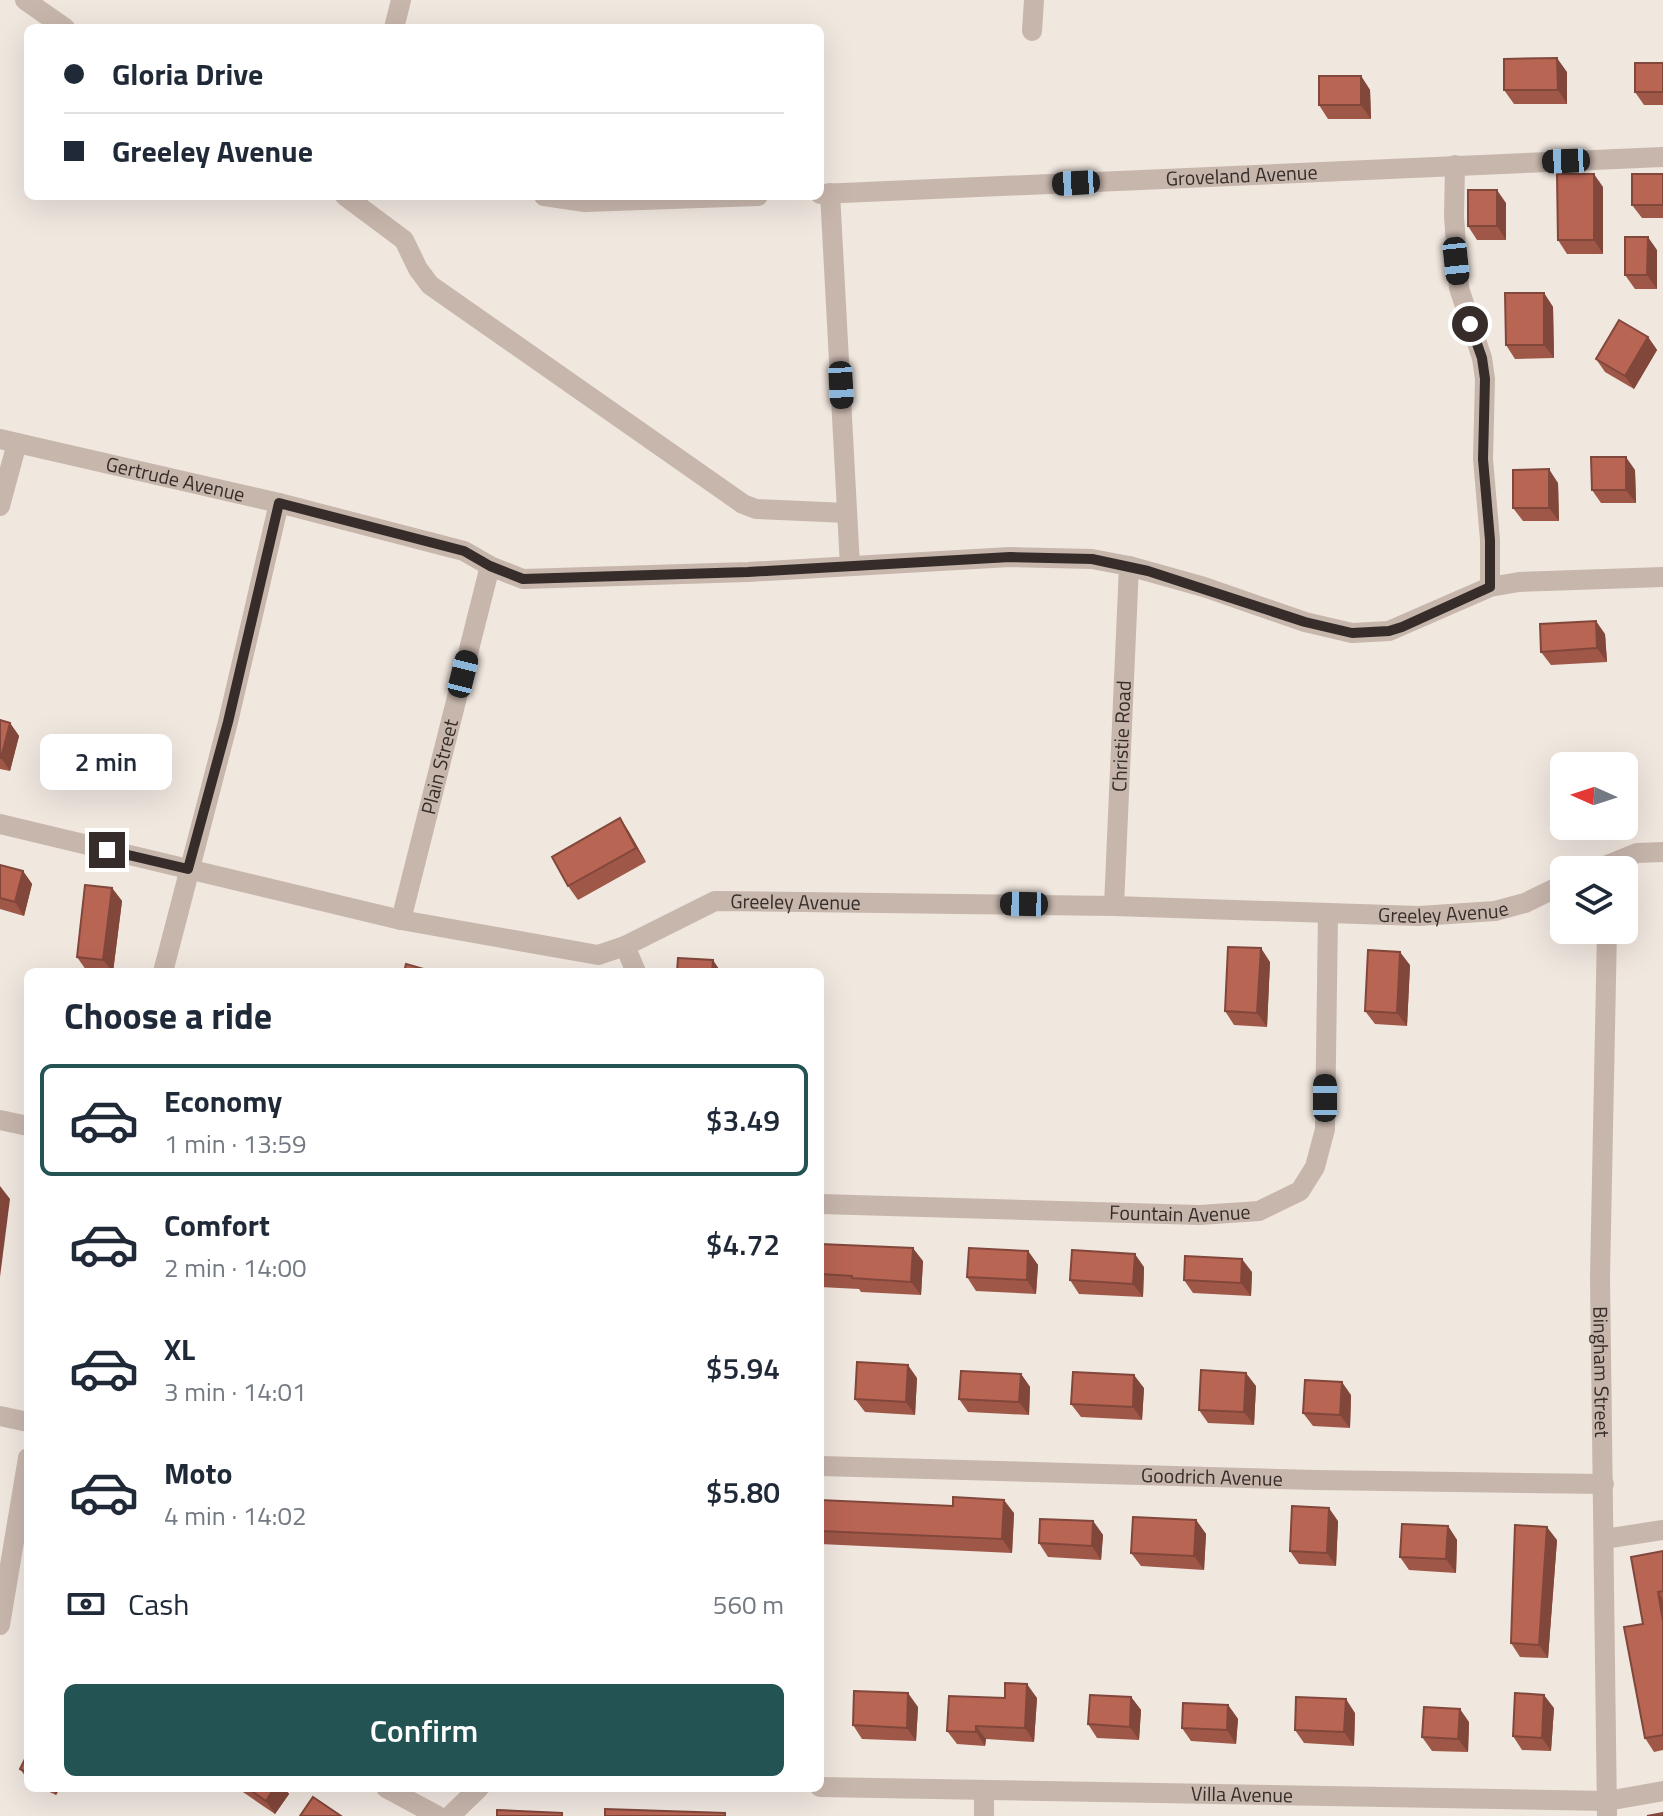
<!DOCTYPE html>
<html lang="en">
<head>
<meta charset="utf-8">
<style>
  body { margin:0; font-family:"Titillium Web",sans-serif; background:#f6f6f7; color:#1f2937; height:100vh; display:flex; flex-direction:column; font-size:30px; white-space:nowrap }
  * { box-sizing:border-box; margin:0 }
  p { font-size:26px; color:#747a83 }
  .icon { flex:none; width:44px; height:44px; fill:none; stroke:currentColor; stroke-width:2; stroke-linecap:round; stroke-linejoin:round }
  .map { position:relative; flex:1; overflow:hidden }
  .panel { position:absolute; left:24px; top:968px; width:800px; height:824px; display:flex; flex-direction:column; background:#fff; border-radius:12px; box-shadow:0 8px 32px #0002 }
  .panel>* { flex:none }
  .guide { position:absolute; left:24px; top:24px; width:800px; height:176px; border-radius:12px; box-shadow:0 8px 32px #0002; display:grid; align-content:center; height:176px; padding:0 40px; background:#fff }
  .needle { width:52px; rotate:273deg }
  .fabs { position:absolute; left:1550px; top:752px; display:grid; gap:16px }
  .fabs a { display:grid; place-items:center; width:88px; height:88px; border-radius:12px; background:#fff; box-shadow:0 8px 32px #0002; font-size:40px }
  .end { position:absolute; width:36px; height:36px; margin:-18px; border:10px solid #362d2a; background:#fff; box-shadow:0 0 0 4px #fff }
  .from { border-radius:50% }
  .bubble { position:absolute; height:56px; border-radius:12px; background:#fff; box-shadow:0 8px 32px #0002; font-size:26px; font-weight:600; line-height:56px; text-align:center }
  .car { position:absolute; width:24px; height:48px; margin:-24px -12px; border-radius:10px; box-shadow:0 0 6px 2px #0007; background:linear-gradient(#222 24%,#8ab4d8 0 40%,#222 0 76%,#8ab4d8 0 86%,#222 0) }
  .guide b { display:flex; align-items:center; gap:28px; height:76px; font-size:30px }
  .guide b+b { border-top:2px solid #e0e1e3 }
  .guide i { width:20px; height:20px; background:#1f2937 }
  ul { padding:0; list-style:none }
  li { display:flex; align-items:center; gap:24px; height:112px; margin:0 16px 12px; padding:0 24px; border:4px solid transparent; border-radius:12px }
  li div { flex:1 }
  li b { display:block; font-size:30px }
  li em { font-style:normal; font-weight:600 }
  li.active { border-color:#245353 }
  li>.icon { width:72px; height:72px; stroke-width:1.5 }
  h2 { padding:0 40px; font-size:36px; line-height:96px }
  .pay { display:flex; align-items:center; gap:20px; height:88px; padding:0 40px; font-size:30px }
  .pay p { margin-inline-start:auto }
  .primary-button { display:flex; gap:16px; margin-top:auto; padding:16px 40px }
  .primary-button a { flex:1; height:92px; border-radius:12px; background:#245353; color:#fff; font-size:32px; font-weight:600; line-height:92px; text-align:center }
  .map>svg:first-child { display:block }
</style>
</head>
<body>
<div class="map">
<svg width="1663" height="1816" viewBox="0 0 1663 1816">
  <rect width="100%" height="100%" fill="#f0e7df"/>
  <g fill="none" stroke-linecap="round" stroke-linejoin="round">
    <g stroke="#c7b6ac" stroke-width="20">
      <path d="M25,0L65,28"/>
      <path d="M394,28L401,0"/>
      <path d="M1032,31L1034,0"/>
      <path d="M1455,165L1454,216L1459,288L1482,358L1485,379L1483,459L1490,540V587"/>
      <path d="M830,193L850,566"/>
      <path id="s1" d="M820,194L1663,157"/>
      <path d="M345,196L404,240L418,269L430,285L743,504L756,509L847,513"/>
      <path d="M544,196L585,202L758,196"/>
      <path id="s2" d="M0,439L279,503L464,551L490,566L523,579L748,572L1010,557L1092,559L1129,566L1204,587L1305,622L1352,633L1389,631L1490,587L1519,582L1663,577"/>
      <path d="M0,506L17,443"/>
      <path id="s3" d="M0,824L401,920L598,955L625,946L715,901L1114,906L1419,916L1495,911L1525,903L1564,884"/>
      <path d="M1595,870L1637,853L1663,852"/>
      <path id="s4" d="M1114,906L1129,566"/>
      <path id="s5" d="M401,920L490,566"/>
      <path id="s6" d="M1607,930L1600,1278L1607,1816"/>
      <path d="M625,946L636,972"/>
      <path d="M163,972L228,722L279,503"/>
      <path d="M0,1120L28,1126"/>
      <path id="s7" d="M820,1204L1200,1215L1259,1211L1300,1191L1315,1167L1325,1129L1328,913"/>
      <path d="M0,1416L28,1422"/>
      <path id="s8" d="M820,1466L1316,1480L1604,1484"/>
      <path d="M1604,1539L1663,1530"/>
      <path d="M0,1625L28,1458"/>
      <path id="s9" d="M820,1787L1607,1801L1663,1791"/>
      <path d="M386,1788L438,1816"/>
      <path d="M450,1816L479,1788"/>
      <path d="M984,1816V1791"/>
    </g>
  </g>
  <g fill="#9f5748">
    <path d="M1663,63V105H1644L1635,92Z"/>
    <path d="M1567,72V104H1514L1504,90Z"/>
    <path d="M1361,76L1370,90L1371,119H1328L1319,105Z"/>
    <path d="M1663,174V218H1642L1632,205Z"/>
    <path d="M1603,187V254H1567L1558,240Z"/>
    <path d="M1506,203V240H1477L1468,226Z"/>
    <path d="M1657,250V289H1635L1625,275Z"/>
    <path d="M1544,293L1553,307L1554,358L1515,359L1506,345Z"/>
    <path d="M1648,337L1657,350L1634,389L1605,372L1596,359Z"/>
    <path d="M1635,470L1636,503H1601L1592,490Z"/>
    <path d="M1558,483L1559,521H1523L1513,508Z"/>
    <path d="M1605,634L1607,662L1551,665L1541,652Z"/>
    <path d="M0,720L10,723L19,736L10,771L0,769Z"/>
    <path d="M620,818L629,832L646,862L578,900L568,886Z"/>
    <path d="M0,865L23,871L32,884L24,916L0,909Z"/>
    <path d="M112,888L122,901L113,972L86,970L77,957Z"/>
    <path d="M1270,962L1267,1027L1234,1025L1225,1011Z"/>
    <path d="M1410,965L1407,1026L1375,1024L1365,1011Z"/>
    <path d="M820,1244L923,1261L921,1295L861,1292L859,1289L820,1287Z"/>
    <path d="M1028,1251L1038,1265L1036,1294L976,1291L967,1277Z"/>
    <path d="M1144,1267L1143,1297L1079,1294L1070,1280Z"/>
    <path d="M1252,1272L1251,1296L1193,1293L1184,1280Z"/>
    <path d="M1021,1374L1030,1387L1029,1415L968,1412L959,1399Z"/>
    <path d="M917,1378L915,1415L865,1412L855,1399Z"/>
    <path d="M1256,1386L1254,1425L1208,1423L1199,1410Z"/>
    <path d="M1144,1388L1142,1420L1081,1417L1071,1404Z"/>
    <path d="M1351,1395L1350,1428L1313,1426L1303,1413Z"/>
    <path d="M820,1500L1014,1513L1012,1553L820,1544Z"/>
    <path d="M1196,1520L1206,1534L1204,1570L1141,1566L1131,1553Z"/>
    <path d="M1093,1521L1103,1535L1101,1560L1048,1557L1039,1543Z"/>
    <path d="M1338,1521L1336,1566L1299,1564L1290,1551Z"/>
    <path d="M1448,1526L1457,1540L1456,1573L1409,1570L1400,1557Z"/>
    <path d="M1557,1540L1548,1658L1520,1657L1511,1643Z"/>
    <path d="M1663,1551V1750L1654,1752L1645,1738L1643,1624Z"/>
    <path d="M1131,1697L1141,1710L1139,1740L1097,1738L1088,1724Z"/>
    <path d="M1005,1698H1037L1034,1742L986,1739L985,1746L957,1744L947,1731Z"/>
    <path d="M1228,1705L1238,1719L1236,1744L1191,1741L1182,1728Z"/>
    <path d="M918,1707L916,1741L862,1739L853,1725Z"/>
    <path d="M1554,1708L1551,1751L1522,1750L1513,1736Z"/>
    <path d="M1355,1713L1354,1746L1304,1743L1295,1730Z"/>
    <path d="M1469,1722L1468,1752L1432,1751L1422,1737Z"/>
    <path d="M20,1769L28,1773V1780Z"/>
    <path d="M41,1788H60L56,1795Z"/>
    <path d="M237,1788H285L289,1794L275,1814Z"/>
  </g>
  <g fill="#82473b">
    <path d="M1557,58L1567,72V104L1558,90Z"/>
    <path d="M1361,76L1370,90L1371,119L1361,105Z"/>
    <path d="M1594,174L1603,187V254L1594,240Z"/>
    <path d="M1497,190L1506,203V240L1497,226Z"/>
    <path d="M1648,237L1657,250V289L1647,275Z"/>
    <path d="M1544,293L1553,307L1554,358L1544,345Z"/>
    <path d="M1648,337L1657,350L1634,389L1625,376Z"/>
    <path d="M1626,457L1635,470L1636,503L1626,490Z"/>
    <path d="M1549,469L1558,483L1559,521L1549,508Z"/>
    <path d="M1596,621L1605,634L1607,662L1597,648Z"/>
    <path d="M10,723L19,736L10,771L1,758Z"/>
    <path d="M620,818L629,832L646,862L636,848Z"/>
    <path d="M23,871L32,884L24,916L15,902Z"/>
    <path d="M112,888L122,901L113,972L103,960Z"/>
    <path d="M1261,948L1270,962L1267,1027L1257,1013Z"/>
    <path d="M1400,952L1410,965L1407,1026L1397,1013Z"/>
    <path d="M713,960L721,972H712Z"/>
    <path d="M0,1186L10,1199L0,1277Z"/>
    <path d="M913,1248L923,1261L921,1295L911,1282Z"/>
    <path d="M1028,1251L1038,1265L1036,1294L1027,1280Z"/>
    <path d="M1135,1254L1144,1267L1143,1297L1133,1284Z"/>
    <path d="M1242,1259L1252,1272L1251,1296L1241,1283Z"/>
    <path d="M908,1365L917,1378L915,1415L906,1402Z"/>
    <path d="M1246,1373L1256,1386L1254,1425L1244,1412Z"/>
    <path d="M1021,1374L1030,1387L1029,1415L1019,1402Z"/>
    <path d="M1134,1375L1144,1388L1142,1420L1133,1407Z"/>
    <path d="M1342,1382L1351,1395L1350,1428L1340,1415Z"/>
    <path d="M1004,1500L1014,1513L1012,1553L1002,1539Z"/>
    <path d="M1329,1508L1338,1521L1336,1566L1327,1553Z"/>
    <path d="M1196,1520L1206,1534L1204,1570L1194,1556Z"/>
    <path d="M1093,1521L1103,1535L1101,1560L1092,1546Z"/>
    <path d="M1448,1526L1457,1540L1456,1573L1446,1559Z"/>
    <path d="M1547,1527L1557,1540L1548,1658L1539,1645Z"/>
    <path d="M1658,1592L1663,1600V1621Z"/>
    <path d="M1027,1684L1037,1698L1034,1742L1025,1728Z"/>
    <path d="M908,1693L918,1707L916,1741L907,1728Z"/>
    <path d="M1544,1695L1554,1708L1551,1751L1542,1738Z"/>
    <path d="M1131,1697L1141,1710L1139,1740L1130,1727Z"/>
    <path d="M1346,1699L1355,1713L1354,1746L1344,1732Z"/>
    <path d="M1228,1705L1238,1719L1236,1744L1227,1730Z"/>
    <path d="M1460,1709L1469,1722L1468,1752L1458,1739Z"/>
    <path d="M976,1726L986,1739L985,1746L976,1732Z"/>
    <path d="M52,1788H60L56,1795Z"/>
    <path d="M274,1788H285L289,1794L275,1814L266,1801Z"/>
  </g>
  <g fill="#b96554" stroke="#82473b" stroke-width="2">
    <path d="M1557,58L1558,90H1504V59Z"/>
    <rect x="1635" y="63" width="28" height="29"/>
    <rect x="1319" y="76" width="42" height="29"/>
    <path d="M1557,174H1594V240H1558Z"/>
    <rect x="1632" y="174" width="31" height="31"/>
    <rect x="1468" y="190" width="29" height="36"/>
    <path d="M1625,237H1648L1647,275H1625Z"/>
    <path d="M1505,293H1544V345H1506Z"/>
    <path d="M1619,320L1648,337L1625,376L1596,359Z"/>
    <path d="M1591,457H1626V490H1592Z"/>
    <path d="M1549,469V508H1513V470Z"/>
    <path d="M1596,621L1597,648L1541,652L1540,624Z"/>
    <path d="M0,720L10,723L1,758H0Z"/>
    <path d="M620,818L636,848L568,886L552,857Z"/>
    <path d="M0,865L23,871L15,902L0,898Z"/>
    <path d="M85,885L112,888L103,960L77,957Z"/>
    <path d="M1228,947L1261,948L1257,1013L1225,1011Z"/>
    <path d="M1368,950L1400,952L1397,1013L1365,1011Z"/>
    <path d="M678,958L713,960L712,972H677Z"/>
    <path d="M406,964L434,972H404Z"/>
    <path d="M820,1244L913,1248L911,1282L852,1278V1276L820,1274Z"/>
    <path d="M969,1248L1028,1251L1027,1280L967,1277Z"/>
    <path d="M1072,1250L1135,1254L1133,1284L1070,1280Z"/>
    <path d="M1185,1256L1242,1259L1241,1283L1184,1280Z"/>
    <path d="M857,1362L908,1365L906,1402L855,1399Z"/>
    <path d="M1201,1370L1246,1373L1244,1412L1199,1410Z"/>
    <path d="M961,1371L1021,1374L1019,1402L959,1399Z"/>
    <path d="M1073,1372L1134,1375L1133,1407L1071,1404Z"/>
    <path d="M1305,1380L1342,1382L1340,1415L1303,1413Z"/>
    <path d="M953,1497L1004,1500L1002,1539L820,1531V1500L953,1506Z"/>
    <path d="M1292,1506L1329,1508L1327,1553L1290,1551Z"/>
    <path d="M1133,1517L1196,1520L1194,1556L1131,1553Z"/>
    <path d="M1040,1519L1093,1521L1092,1546L1039,1543Z"/>
    <path d="M1402,1524L1448,1526L1446,1559L1400,1557Z"/>
    <path d="M1515,1525L1547,1527L1539,1645L1511,1643Z"/>
    <path d="M1663,1551V1591L1658,1592L1663,1621V1735L1645,1738L1624,1627L1643,1624L1631,1557Z"/>
    <path d="M1005,1683L1027,1684L1025,1728L976,1726V1732L947,1731L949,1696L1005,1698Z"/>
    <path d="M854,1691L908,1693L907,1728L853,1725Z"/>
    <path d="M1515,1693L1544,1695L1542,1738L1513,1736Z"/>
    <path d="M1090,1695L1131,1697L1130,1727L1088,1724Z"/>
    <path d="M1296,1697L1346,1699L1344,1732L1295,1730Z"/>
    <path d="M1183,1703L1228,1705L1227,1730L1182,1728Z"/>
    <path d="M1424,1707L1460,1709L1458,1739L1422,1737Z"/>
    <path d="M28,1753V1773L20,1769Z"/>
    <path d="M247,1788H274L266,1801Z"/>
    <path d="M313,1797L341,1816H300Z"/>
    <path d="M605,1809L725,1813V1816H605Z"/>
    <path d="M497,1810L562,1813V1816H497Z"/>
    <path d="M1663,1813V1816H1647Z"/>
  </g>
  <g fill="none" stroke-linecap="round" stroke-linejoin="round">
    <path stroke="#362d2a" stroke-width="10" d="M107,850L188,869L228,722L279,503L464,551L490,566L523,579L748,572L1010,557L1092,559L1148,571L1305,622L1352,633L1389,631L1402,627L1490,587V540L1483,459L1485,379L1482,358L1470,324"/>
  </g>
  <g text-anchor="middle" stroke-width="6" stroke-linejoin="round" paint-order="stroke">
    <g font-size="20" fill="#362d2a" stroke="#f8f1eb">
      <text dy="7" stroke="none"><textPath href="#s1" startOffset="422">Groveland Avenue</textPath></text>
      <text dy="7" stroke="none"><textPath href="#s2" startOffset="180">Gertrude Avenue</textPath></text>
      <text dy="7" stroke="none"><textPath href="#s4" startOffset="170">Christie Road</textPath></text>
      <text dy="7" stroke="none"><textPath href="#s5" startOffset="158">Plain Street</textPath></text>
      <text dy="7" stroke="none"><textPath href="#s3" startOffset="822">Greeley Avenue</textPath></text>
      <text dy="7" stroke="none"><textPath href="#s3" startOffset="1470">Greeley Avenue</textPath></text>
      <text dy="7" stroke="none"><textPath href="#s7" startOffset="360">Fountain Avenue</textPath></text>
      <text dy="7" stroke="none"><textPath href="#s6" startOffset="442">Bingham Street</textPath></text>
      <text dy="7" stroke="none"><textPath href="#s8" startOffset="392">Goodrich Avenue</textPath></text>
      <text dy="7" stroke="none"><textPath href="#s9" startOffset="422">Villa Avenue</textPath></text>
    </g>
  </g>
</svg>
<div class="fabs">
<a><svg class="needle" viewBox="-14 -14 28 28"><path d="M0-13l5 13h-10z" fill="#e53935"/><path d="M0 13l5-13h-10z" fill="#747a83"/></svg></a>
<a><svg class="icon" aria-label="layers" viewBox="0 0 24 24"><path d="M12 4l9 5-9 5-9-5zM3 14l9 5 9-5"/></svg></a>
</div>
<i class="end from" style="left:1470px;top:324px"></i>
<i class="end" style="left:107px;top:850px"></i>
<div class="bubble" style="left:40px;top:734px;width:132px">2 min</div>
<i class="car" style="left:1566px;top:161px;rotate:268deg"></i>
<i class="car" style="left:1076px;top:183px;rotate:267deg"></i>
<i class="car" style="left:1456px;top:261px;rotate:174deg"></i>
<i class="car" style="left:841px;top:385px;rotate:177deg"></i>
<i class="car" style="left:463px;top:674px;rotate:14deg"></i>
<i class="car" style="left:1024px;top:904px;rotate:271deg"></i>
<i class="car" style="left:1325px;top:1098px;rotate:0deg"></i>
<div class="guide">
<b><i class="from"></i>Gloria Drive</b>
<b><i></i>Greeley Avenue</b>
</div>
<section class="panel">
<h2>Choose a ride</h2>
<ul>
<li class="active"><svg class="icon" aria-label="car" viewBox="0 0 24 24"><path d="M5 17H2v-5l4-1 3-4h7l3 4 3 1v5h-3M9 17h6M6 11h13"/><circle cx="7" cy="17" r="2"/><circle cx="17" cy="17" r="2"/></svg><div><b>Economy</b><p>1 min · 13:59</p></div><em>$3.49</em></li>
<li><svg class="icon" aria-label="car" viewBox="0 0 24 24"><path d="M5 17H2v-5l4-1 3-4h7l3 4 3 1v5h-3M9 17h6M6 11h13"/><circle cx="7" cy="17" r="2"/><circle cx="17" cy="17" r="2"/></svg><div><b>Comfort</b><p>2 min · 14:00</p></div><em>$4.72</em></li>
<li><svg class="icon" aria-label="car" viewBox="0 0 24 24"><path d="M5 17H2v-5l4-1 3-4h7l3 4 3 1v5h-3M9 17h6M6 11h13"/><circle cx="7" cy="17" r="2"/><circle cx="17" cy="17" r="2"/></svg><div><b>XL</b><p>3 min · 14:01</p></div><em>$5.94</em></li>
<li><svg class="icon" aria-label="car" viewBox="0 0 24 24"><path d="M5 17H2v-5l4-1 3-4h7l3 4 3 1v5h-3M9 17h6M6 11h13"/><circle cx="7" cy="17" r="2"/><circle cx="17" cy="17" r="2"/></svg><div><b>Moto</b><p>4 min · 14:02</p></div><em>$5.80</em></li>
</ul>
<div class="pay"><svg class="icon" aria-label="cash" viewBox="0 0 24 24"><path d="M3 7h18v10H3z"/><circle cx="12" cy="12" r="2"/></svg>Cash<p>560 m</p></div>
<div class="primary-button"><a>Confirm</a></div>
</section>
</div>
</body>
</html>
